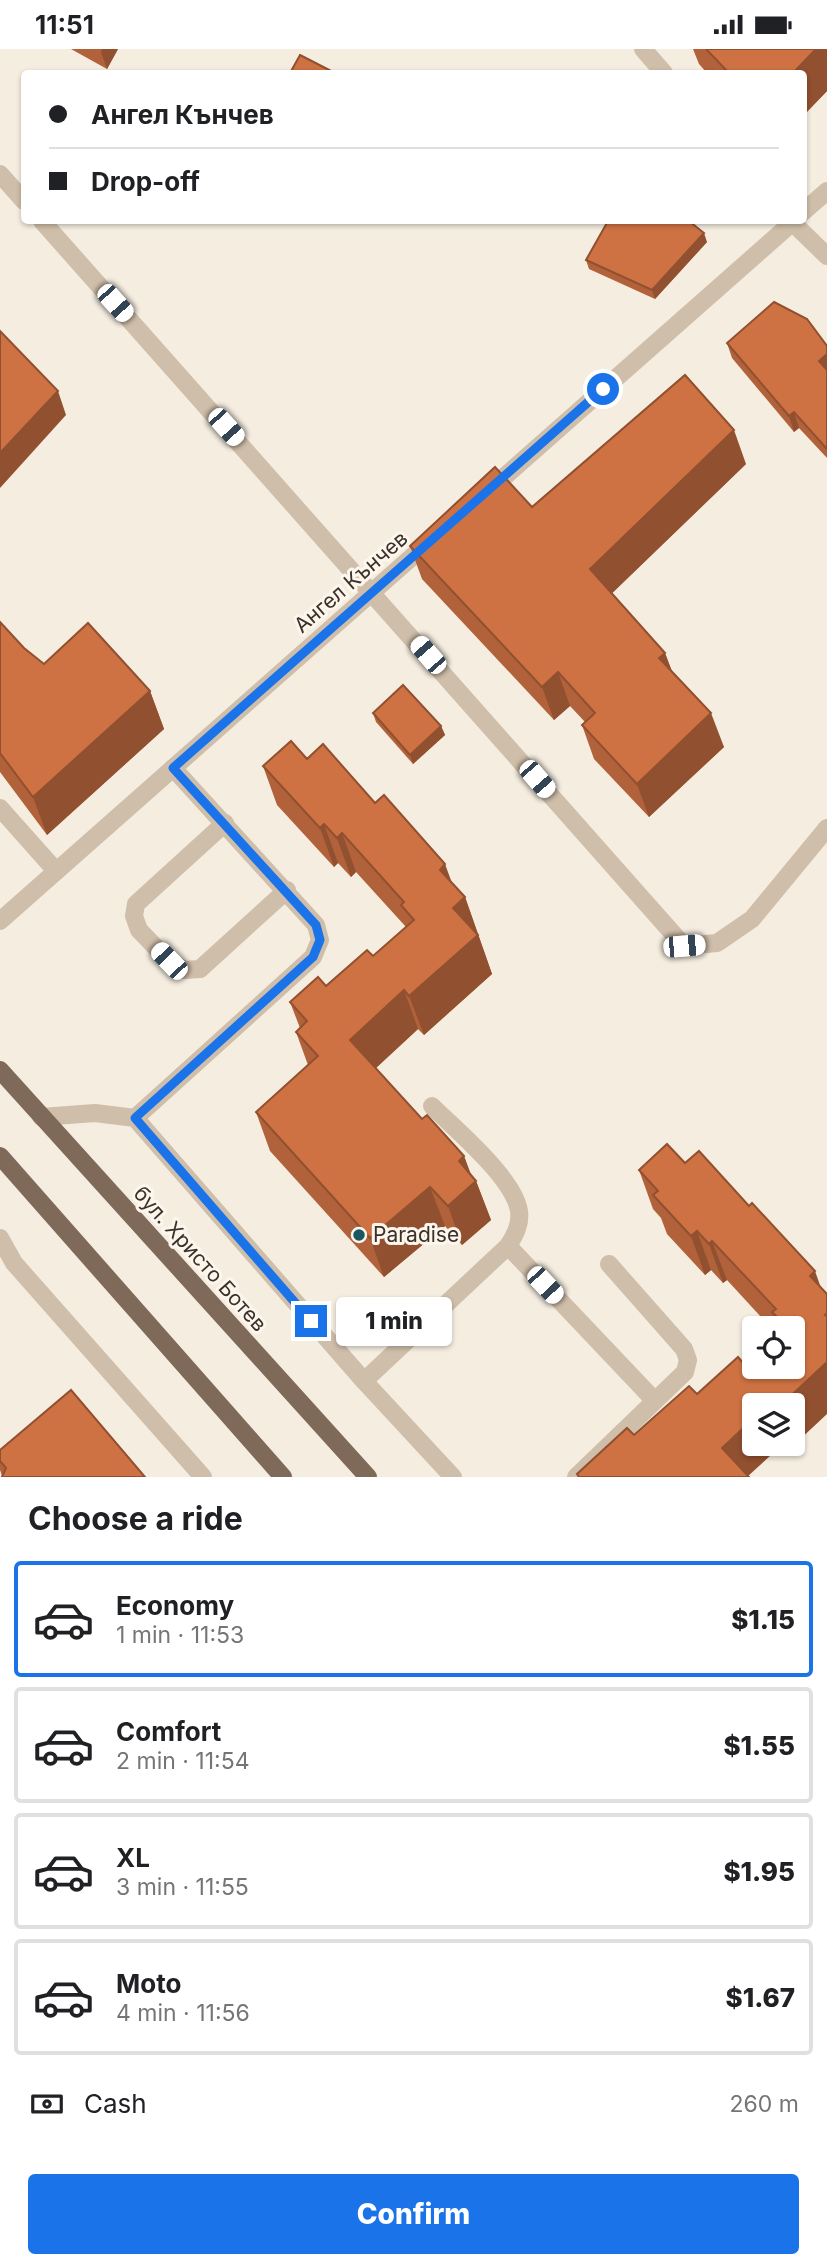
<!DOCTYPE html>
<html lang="en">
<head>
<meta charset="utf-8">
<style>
  body { margin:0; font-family:Inter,sans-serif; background:#f6f6f6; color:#202124; height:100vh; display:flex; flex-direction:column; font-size:26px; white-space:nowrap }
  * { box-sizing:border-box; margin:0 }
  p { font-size:23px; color:#757577 }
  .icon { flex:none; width:38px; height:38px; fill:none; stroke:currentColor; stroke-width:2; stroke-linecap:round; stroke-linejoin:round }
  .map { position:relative; height:1428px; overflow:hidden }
  .side { display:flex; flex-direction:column; background:#fff; flex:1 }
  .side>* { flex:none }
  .top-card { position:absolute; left:21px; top:21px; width:786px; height:154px; border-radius:7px; box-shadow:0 2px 5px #0004; display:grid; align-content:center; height:154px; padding:0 28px; background:#fff }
  .fabs { position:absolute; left:742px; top:1267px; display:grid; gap:14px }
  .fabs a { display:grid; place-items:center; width:63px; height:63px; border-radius:7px; background:#fff; box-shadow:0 2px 5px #0004; font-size:35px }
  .end { position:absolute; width:32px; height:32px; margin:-16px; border:9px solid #1a73e8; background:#fff; box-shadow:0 0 0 4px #fff }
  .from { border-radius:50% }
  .bubble { position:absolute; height:49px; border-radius:7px; background:#fff; box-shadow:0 2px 5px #0004; font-size:23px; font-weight:800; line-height:49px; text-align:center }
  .car { position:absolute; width:21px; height:42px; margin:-21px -10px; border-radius:9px; box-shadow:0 0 5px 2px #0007; background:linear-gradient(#fff 24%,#345 0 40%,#fff 0 76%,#345 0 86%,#fff 0) }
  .top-card b { display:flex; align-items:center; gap:24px; height:66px; font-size:26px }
  .top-card b+b { border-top:2px solid #e0e0e0 }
  .top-card i { width:18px; height:18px; background:#202124 }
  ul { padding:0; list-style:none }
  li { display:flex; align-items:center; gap:21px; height:116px; margin:0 14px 10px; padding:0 14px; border:4px solid #e0e0e0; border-radius:7px }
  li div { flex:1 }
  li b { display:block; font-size:26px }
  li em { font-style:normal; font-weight:800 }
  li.active { border-color:#1a73e8 }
  li>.icon { width:63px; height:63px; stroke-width:1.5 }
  h2 { padding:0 28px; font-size:32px; line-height:84px }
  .pay { display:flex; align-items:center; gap:18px; height:77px; padding:0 28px; font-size:26px }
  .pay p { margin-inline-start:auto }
  .primary-button { display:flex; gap:14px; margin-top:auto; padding:14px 28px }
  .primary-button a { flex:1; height:80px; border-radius:7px; background:#1a73e8; color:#fff; font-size:28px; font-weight:800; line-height:80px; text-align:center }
  .status { display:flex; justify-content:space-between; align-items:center; height:49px; padding:0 35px; background:#fff; direction:ltr }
  .status svg { height:19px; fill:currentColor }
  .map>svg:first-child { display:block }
</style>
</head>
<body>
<div class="status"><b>11:51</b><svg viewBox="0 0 49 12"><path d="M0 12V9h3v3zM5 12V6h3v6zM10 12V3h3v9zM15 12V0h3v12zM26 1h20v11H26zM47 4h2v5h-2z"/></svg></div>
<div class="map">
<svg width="827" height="1428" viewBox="0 0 827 1428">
  <rect width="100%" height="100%" fill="#f5ede0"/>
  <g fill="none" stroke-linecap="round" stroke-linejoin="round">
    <g stroke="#cfbeaa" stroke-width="18">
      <path d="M643,0L664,24"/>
      <path d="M0,125L24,152"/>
      <path d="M803,163L827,142"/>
      <path d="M42,172L684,897L717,894L752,870L827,779"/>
      <path d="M791,172L827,207"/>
      <path d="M486,444L794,172"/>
      <path d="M0,759L56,822"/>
      <path d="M225,774L136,855L134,867L139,881L169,912L184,921L200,920L287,841"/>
      <path d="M0,872L430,492"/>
      <path d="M41,1068L95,1064L135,1069L364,1332L453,1428"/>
      <path d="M135,1069L313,908L320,891L316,876L173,719"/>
      <path d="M0,1189L14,1214L203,1428"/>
      <path d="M508,1197L655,1352"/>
      <path d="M364,1332L508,1197C515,1186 521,1175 519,1162C514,1129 456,1081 432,1057"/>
      <path d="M576,1428L685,1323L688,1311L684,1300L609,1215"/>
    </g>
    <g stroke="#7f6a5a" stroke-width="18">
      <path d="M0,1021L368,1428"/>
      <path d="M0,1107L283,1428"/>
    </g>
  </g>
  <g fill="#b2623a">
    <path d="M71,0H118L107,20Z"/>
    <path d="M693,0H827V42L803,67V24H707L699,15Z"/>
    <path d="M707,193L655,250L589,220L586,211Z"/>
    <path d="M727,294L827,297V409L799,379L794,383L732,309Z"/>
    <path d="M746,415L612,544L665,604L672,622L724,698L649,768L594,710L582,676L585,673L570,657L554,671L422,530L410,497L532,458Z"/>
    <path d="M0,573L24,599L44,615L150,642L164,680L47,786L0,723Z"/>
    <path d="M373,664L441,677L445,686L413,715L376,673Z"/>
    <path d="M307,710L375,754L465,848L492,925L424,986L418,980L376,1019L422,1070L464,1107L471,1126L476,1132L491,1171L462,1196L445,1177L384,1228L270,1102L256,1063L308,1016L296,983L300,979L290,953L326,937L373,907L406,878L356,823L351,828L338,814L334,818L277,756L263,717Z"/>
    <path d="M685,1114L749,1157L815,1222L796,1394L793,1390V1356H754L748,1427L749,1428H578L577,1425L634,1386L744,1315L793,1279H771L727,1231L723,1234L711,1221L705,1226L667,1185L661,1169L653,1160L639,1121Z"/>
    <path d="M0,1401L145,1428L2,1427L0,1421Z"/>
  </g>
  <g fill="#91502f">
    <path d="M102,0H118L107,20L101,3Z"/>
    <path d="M816,0H827V42L803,67V24H793Z"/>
    <path d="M704,184L707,193L655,250L652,241Z"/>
    <path d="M827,305V326L819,312Z"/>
    <path d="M58,342L66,366L0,439V404Z"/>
    <path d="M794,363L799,379L794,383L789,367Z"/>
    <path d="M734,381L746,415L602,554L590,520Z"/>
    <path d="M665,604L677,637L659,609Z"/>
    <path d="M558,623L570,657L554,671L542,638Z"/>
    <path d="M150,642L164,680L47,786L33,748Z"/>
    <path d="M711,664L724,698L649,768L637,735Z"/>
    <path d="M441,677L445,686L413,715L410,706Z"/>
    <path d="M324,775L338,814L334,818L320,779Z"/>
    <path d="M342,784L356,823L351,828L337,789Z"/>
    <path d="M445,815L459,853L465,848L492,925L424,986L409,947L440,821Z"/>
    <path d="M404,941L418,980L364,1030L350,991Z"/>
    <path d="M464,1107L474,1134L476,1132L491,1171L462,1196L448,1157L459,1112Z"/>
    <path d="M430,1138L445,1177L384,1228L370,1189Z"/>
    <path d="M697,1182L711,1221L705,1226L691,1187Z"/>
    <path d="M712,1192L727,1231L723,1234L709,1195Z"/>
    <path d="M815,1222L827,1256L810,1227Z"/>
    <path d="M827,1313V1365L796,1394L793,1386V1356H782V1355Z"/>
    <path d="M776,1349L779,1356H768Z"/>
    <path d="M754,1369V1395H783L747,1428L722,1399Z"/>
  </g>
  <g fill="#cf7243" stroke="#91502f" stroke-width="2">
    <path d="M706,0H816L793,24H729Z"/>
    <path d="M300,6L335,24H290Z"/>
    <path d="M608,172H689L704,184L652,241L586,211Z"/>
    <path d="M774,253L807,270L827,297V305L819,312L827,321V400L794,363L789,367L727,294Z"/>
    <path d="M0,282L58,342L0,404Z"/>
    <path d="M685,326L734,381L590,520L665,604L659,609L711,664L637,735L582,676L595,664L558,623L542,638L410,497L495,418L532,458Z"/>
    <path d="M0,573L24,599L44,615L88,574L150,642L33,748L0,704Z"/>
    <path d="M403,636L441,677L410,706L373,664Z"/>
    <path d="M291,692L307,710L323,695L375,754L384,746L445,815L440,821L465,848L453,859L478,886L409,947L404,941L350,991L422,1070L427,1066L464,1107L459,1112L476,1132L448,1157L430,1138L370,1189L256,1063L318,1007L296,983L307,972L290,953L318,928L326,937L367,901L373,907L414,871L401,856L404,853L342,784L337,789L324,775L320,779L263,717Z"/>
    <path d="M667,1095L685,1114L699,1102L749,1157L752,1154L815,1222L810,1227L827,1245V1264L825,1266L827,1267V1313L782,1355L776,1349L768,1356H754V1369L722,1399L749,1428H579L577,1425L627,1379L634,1386L689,1337L697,1345L738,1308L744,1315L754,1306V1318H793V1279H783L786,1277L772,1263L776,1260L712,1192L709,1195L697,1182L691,1187L653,1146L658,1142L639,1121Z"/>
    <path d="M71,1341L145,1428H2L6,1419L0,1412V1401Z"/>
  </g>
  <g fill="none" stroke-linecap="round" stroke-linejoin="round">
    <path stroke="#1a73e8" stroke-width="9" d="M311,1272L135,1069L313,908L320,891L316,876L173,719L603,340"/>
  </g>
  <circle fill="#1b5661" stroke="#fcf6ed" stroke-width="2.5" cx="359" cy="1186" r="7"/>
  <g text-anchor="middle" stroke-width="6" stroke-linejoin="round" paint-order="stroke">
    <g font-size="21" fill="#3c312a" stroke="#fcf6ed">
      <text transform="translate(351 533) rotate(-41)" y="7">Ангел Кънчев</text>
      <text transform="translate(200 1210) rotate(48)" y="7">бул. Христо Ботев</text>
    </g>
    <g font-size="21" fill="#3c312a" stroke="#fcf6ed" text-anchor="start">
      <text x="373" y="1193">Paradise</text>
    </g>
  </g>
</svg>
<div class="fabs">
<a><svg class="icon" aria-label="locate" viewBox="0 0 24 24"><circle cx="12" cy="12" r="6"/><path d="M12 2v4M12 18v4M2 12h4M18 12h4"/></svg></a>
<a><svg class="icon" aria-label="layers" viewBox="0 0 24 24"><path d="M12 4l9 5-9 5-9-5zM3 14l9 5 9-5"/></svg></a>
</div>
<i class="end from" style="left:603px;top:340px"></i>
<i class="end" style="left:311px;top:1272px"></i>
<div class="bubble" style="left:336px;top:1248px;width:116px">1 min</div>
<i class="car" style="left:115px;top:254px;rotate:138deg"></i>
<i class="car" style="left:226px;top:378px;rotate:138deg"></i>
<i class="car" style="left:428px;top:606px;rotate:319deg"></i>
<i class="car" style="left:537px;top:730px;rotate:139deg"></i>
<i class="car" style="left:684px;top:897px;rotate:85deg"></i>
<i class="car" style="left:169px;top:912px;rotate:316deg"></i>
<i class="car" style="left:545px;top:1236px;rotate:137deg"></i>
<div class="top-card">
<b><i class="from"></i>Ангел Кънчев</b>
<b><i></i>Drop-off</b>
</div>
</div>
<section class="side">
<h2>Choose a ride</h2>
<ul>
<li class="active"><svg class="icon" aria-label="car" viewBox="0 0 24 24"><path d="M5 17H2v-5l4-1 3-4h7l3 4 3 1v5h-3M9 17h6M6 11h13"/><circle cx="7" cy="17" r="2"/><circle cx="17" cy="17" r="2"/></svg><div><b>Economy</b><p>1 min · 11:53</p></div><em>$1.15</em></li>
<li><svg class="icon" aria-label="car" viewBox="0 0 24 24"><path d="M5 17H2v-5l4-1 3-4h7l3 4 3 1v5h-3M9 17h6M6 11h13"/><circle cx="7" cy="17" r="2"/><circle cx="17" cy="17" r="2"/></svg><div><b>Comfort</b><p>2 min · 11:54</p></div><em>$1.55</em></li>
<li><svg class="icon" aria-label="car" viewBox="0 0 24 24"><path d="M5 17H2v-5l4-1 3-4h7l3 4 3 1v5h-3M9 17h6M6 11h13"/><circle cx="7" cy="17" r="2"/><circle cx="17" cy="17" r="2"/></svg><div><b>XL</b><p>3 min · 11:55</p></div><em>$1.95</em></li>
<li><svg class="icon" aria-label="car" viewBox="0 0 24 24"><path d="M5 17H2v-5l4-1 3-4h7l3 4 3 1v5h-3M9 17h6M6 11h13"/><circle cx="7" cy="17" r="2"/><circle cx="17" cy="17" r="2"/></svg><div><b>Moto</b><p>4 min · 11:56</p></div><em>$1.67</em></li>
</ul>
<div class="pay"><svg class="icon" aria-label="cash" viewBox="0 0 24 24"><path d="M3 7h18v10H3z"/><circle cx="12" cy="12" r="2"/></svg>Cash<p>260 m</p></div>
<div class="primary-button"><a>Confirm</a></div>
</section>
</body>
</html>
